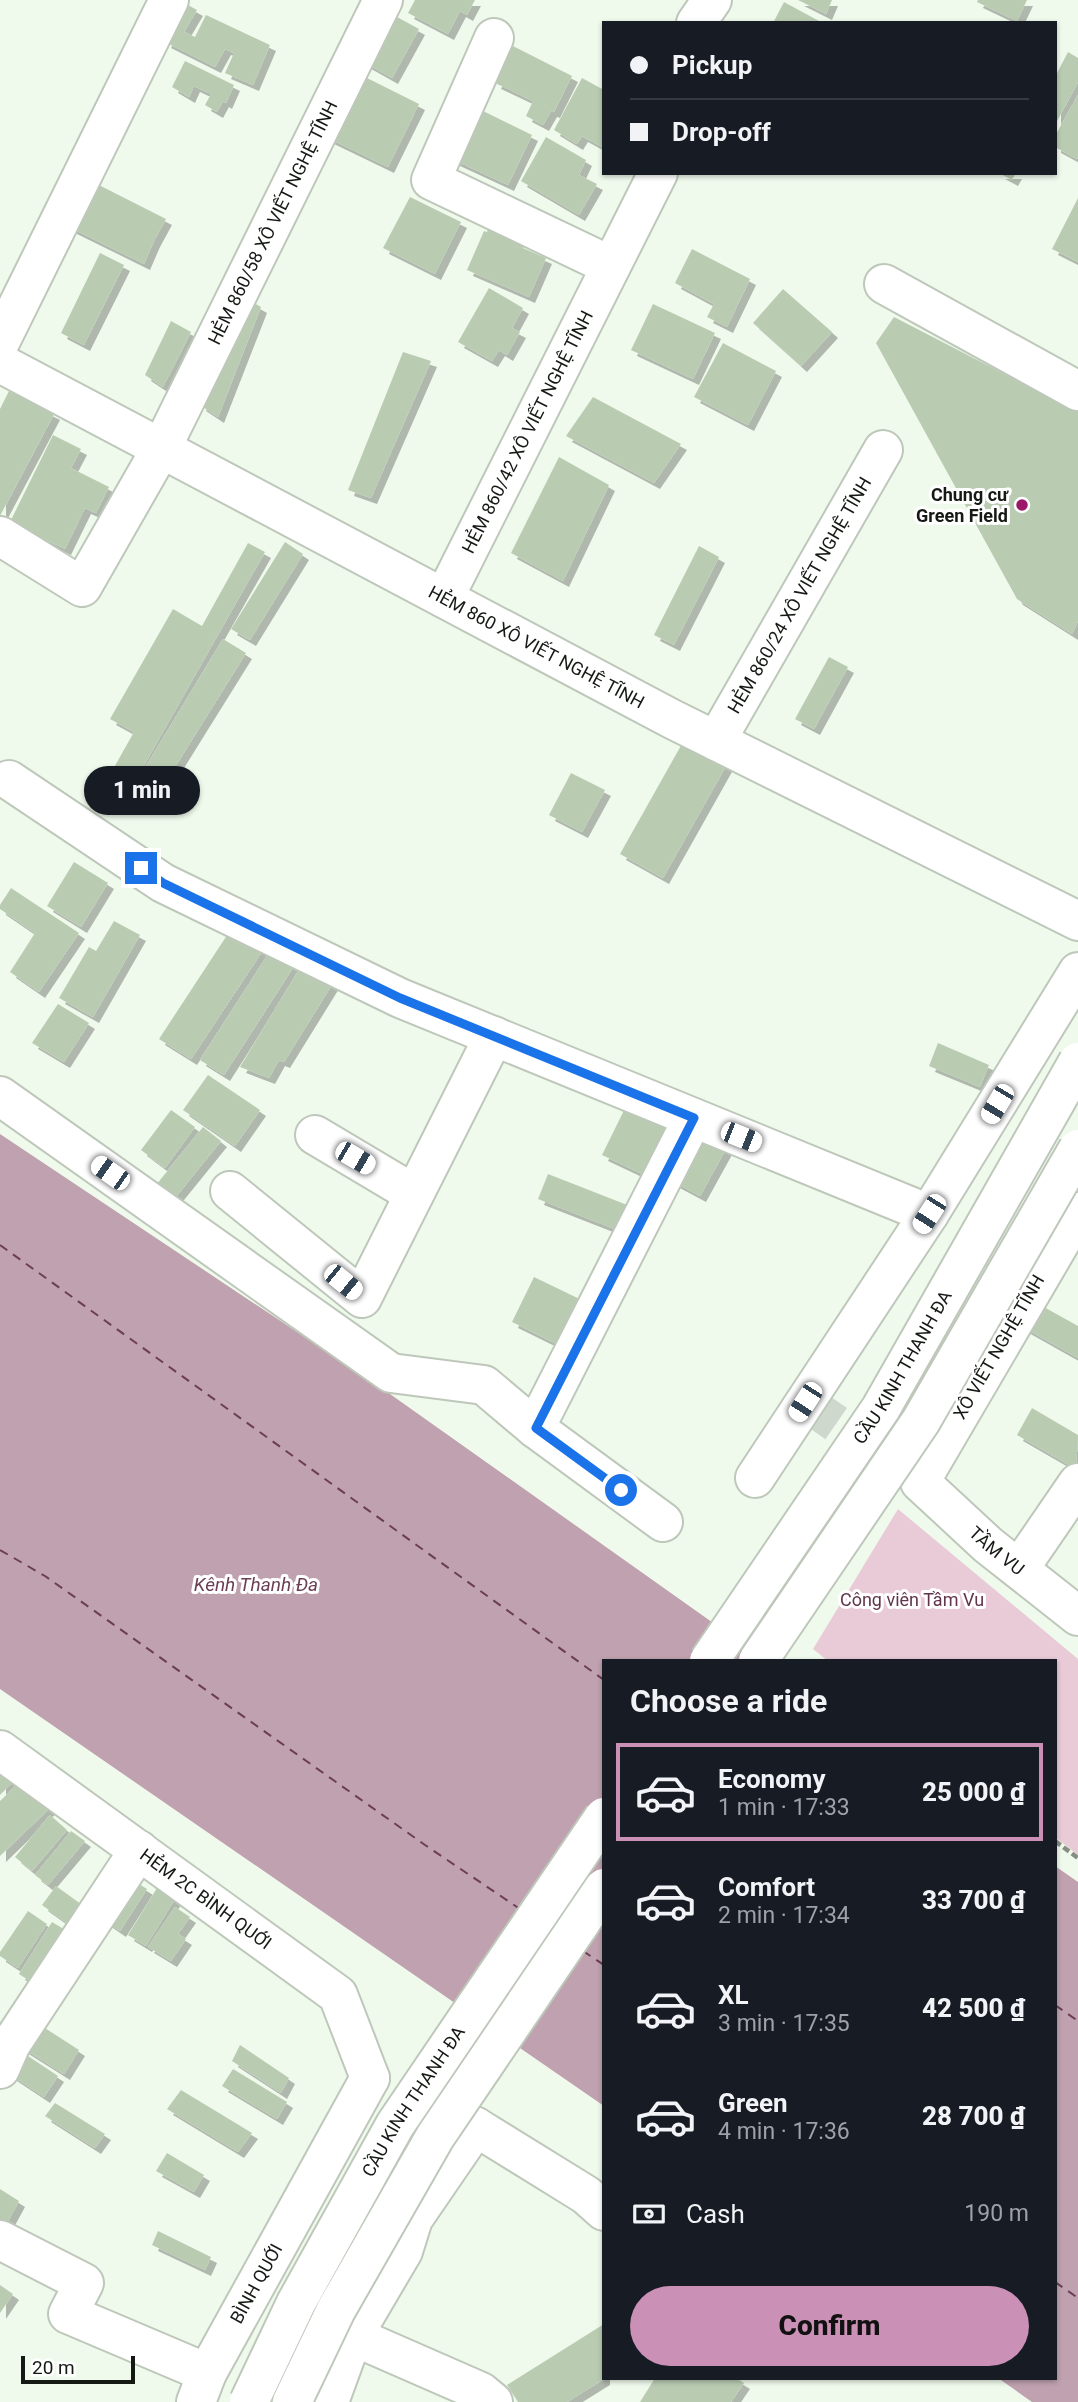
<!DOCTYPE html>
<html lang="en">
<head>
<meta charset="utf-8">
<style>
  body { margin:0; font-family:Roboto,sans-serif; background:#20242c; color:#f1f3f6; height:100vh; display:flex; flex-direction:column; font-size:26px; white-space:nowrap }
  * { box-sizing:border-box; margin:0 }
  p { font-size:23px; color:#9ea1a6 }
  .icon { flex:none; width:38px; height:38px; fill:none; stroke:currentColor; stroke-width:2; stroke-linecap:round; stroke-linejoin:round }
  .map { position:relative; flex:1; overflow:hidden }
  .side { position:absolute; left:602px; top:1659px; width:455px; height:721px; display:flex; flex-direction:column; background:#171b24; border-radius:0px; box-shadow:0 2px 5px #0004 }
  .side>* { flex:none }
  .top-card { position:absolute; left:602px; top:21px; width:455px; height:154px; border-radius:0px; box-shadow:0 2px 5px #0004; display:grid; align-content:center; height:154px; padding:0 28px; background:#171b24 }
  .scale { position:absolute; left:21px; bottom:18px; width:114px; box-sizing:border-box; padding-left:7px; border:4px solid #151914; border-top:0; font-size:19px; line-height:24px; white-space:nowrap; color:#151914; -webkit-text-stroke:5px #fff; paint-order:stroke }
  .end { position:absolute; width:32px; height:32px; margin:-16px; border:9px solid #1a73e8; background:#fff; box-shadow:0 0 0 4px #fff }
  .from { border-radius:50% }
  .bubble { position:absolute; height:49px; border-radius:24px; background:#171b24; box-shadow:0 2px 5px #0004; font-size:23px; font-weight:800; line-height:49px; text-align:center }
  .car { position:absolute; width:21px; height:42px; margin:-21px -10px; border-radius:9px; box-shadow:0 0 5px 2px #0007; background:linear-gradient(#fff 24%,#345 0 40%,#fff 0 76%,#345 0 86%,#fff 0) }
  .top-card b { display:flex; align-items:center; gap:24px; height:66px; font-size:26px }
  .top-card b+b { border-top:2px solid #363941 }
  .top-card i { width:18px; height:18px; background:#f1f3f6 }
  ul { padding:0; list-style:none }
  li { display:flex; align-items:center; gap:21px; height:98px; margin:0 14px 10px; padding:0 14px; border:4px solid transparent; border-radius:0px }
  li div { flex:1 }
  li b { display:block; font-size:26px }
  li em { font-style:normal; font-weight:800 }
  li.current { border-color:#cb90b6 }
  li>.icon { width:63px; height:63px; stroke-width:1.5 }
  h2 { padding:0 28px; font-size:32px; line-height:84px }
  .pay { display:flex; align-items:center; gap:18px; height:77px; padding:0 28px; font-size:26px }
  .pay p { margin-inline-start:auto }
  .action { display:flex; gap:14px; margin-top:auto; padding:14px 28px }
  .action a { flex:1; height:80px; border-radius:42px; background:#cb90b6; color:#111; font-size:28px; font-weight:800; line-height:80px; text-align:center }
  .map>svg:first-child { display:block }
</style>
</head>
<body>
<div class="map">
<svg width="1078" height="2402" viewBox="0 0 1078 2402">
  <defs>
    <filter id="shadow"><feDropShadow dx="6" dy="6" stdDeviation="0" flood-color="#0004"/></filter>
  </defs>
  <rect width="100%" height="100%" fill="#f0faec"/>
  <path fill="#e9cad7" d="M898,1509L1078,1659V1855L1055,1837V1661H828L813,1649Z"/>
  <g fill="#c0a1af">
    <path d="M0,1134L390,1394L767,1661H604V2106L0,1689Z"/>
    <path d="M1055,1866L1078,1882V2402H1032L998,2378H1055Z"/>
  </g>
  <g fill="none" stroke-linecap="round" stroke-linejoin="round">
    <g stroke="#6b3e54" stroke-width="2" stroke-dasharray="9 7" stroke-linecap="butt">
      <path d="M0,1245L604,1680"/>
      <path d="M0,1550L45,1576L425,1845L520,1909"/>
      <path d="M583,1951L604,1965"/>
      <path d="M1055,2005L1078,2021"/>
      <path d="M1055,2282L1078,2298"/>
    </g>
  </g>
  <g fill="#b9ccb2" filter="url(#shadow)">
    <path d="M415,0H475L467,15L460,11L448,34L408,13Z"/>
    <path d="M798,0H832L826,14Z"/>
    <path d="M978,0H1027L1017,21L977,2Z"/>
    <path d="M784,2L819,21L818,23H773Z"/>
    <path d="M186,4L197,10L184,32L195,37L206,15L270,45L253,85L225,73L234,53L225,49L215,67L165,42Z"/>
    <path d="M388,12L419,29L392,78L360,60Z"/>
    <path d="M513,46L572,76L554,112L551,111L543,125L526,116L533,101L495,83Z"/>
    <path d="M1068,52L1078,58V82L1055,125V77Z"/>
    <path d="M185,61L234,85L226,103L223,101L217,112L205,105L211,94L194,86L189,97L172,87Z"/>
    <path d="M357,73L419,104L388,167L326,137Z"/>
    <path d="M582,78L604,90V148L582,136L577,144L554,130Z"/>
    <path d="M1078,95V156L1077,159L1055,147V136Z"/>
    <path d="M477,108L532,135L508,185L452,159Z"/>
    <path d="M546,137L586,160L579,175L597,184L579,215L521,181Z"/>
    <path d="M999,173H1016L1012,180Z"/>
    <path d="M89,180L166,219L154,241L144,264L69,227Z"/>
    <path d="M410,197L461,222L435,274L383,248Z"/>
    <path d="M1078,198V262L1052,249Z"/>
    <path d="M493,218L522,231L516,245L546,258L529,297L467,270L484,231L487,232Z"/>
    <path d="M692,249L750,279L727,327L707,317L714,304L675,283Z"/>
    <path d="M100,253L124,265L84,345L61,333Z"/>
    <path d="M489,288L523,308L512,328L520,332L507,355L499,350L492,361L458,342Z"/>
    <path d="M783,289L832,332L801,366L753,323Z"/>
    <path d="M240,295L261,307L218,417L200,405Z"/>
    <path d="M653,304L715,333L693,379L631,350Z"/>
    <path d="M894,317L1078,412V621L1072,634L1017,599L876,343Z"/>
    <path d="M171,321L191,332L163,387L145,375Z"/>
    <path d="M723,343L776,371L748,425L694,397Z"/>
    <path d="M403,352L431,361L371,498L348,490Z"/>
    <path d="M9,391L54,414L0,516V409Z"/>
    <path d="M593,397L681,444L654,483L566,436Z"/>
    <path d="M53,435L81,449L71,468L109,487L96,513L85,508L65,549L10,522Z"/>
    <path d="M559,457L609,485L563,581L511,553Z"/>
    <path d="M285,542L303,554L250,640L231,629Z"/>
    <path d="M248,543L265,552L134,783L112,771L134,732L110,719L173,609L202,626Z"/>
    <path d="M699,546L719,557L674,645L654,635Z"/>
    <path d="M223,639L246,653L155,799L134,786Z"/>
    <path d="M829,657L848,667L814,729L795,719Z"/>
    <path d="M683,742L726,766L663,878L620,854Z"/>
    <path d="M571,773L605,790L582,832L549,815Z"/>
    <path d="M74,862L108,883L81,927L47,906Z"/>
    <path d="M11,888L79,933L39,992L10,972L35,933L0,909V905Z"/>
    <path d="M114,921L140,935L93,1017L59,998L89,947L96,951Z"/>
    <path d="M235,923L267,944L191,1059L159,1039Z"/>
    <path d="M272,948L296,963L224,1075L200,1060Z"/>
    <path d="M303,963L336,978L284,1062L279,1060L269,1078L240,1067Z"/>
    <path d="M58,1004L89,1023L64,1062L32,1043Z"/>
    <path d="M938,1043L989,1065L980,1087L929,1066Z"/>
    <path d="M208,1075L260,1110L235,1146L183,1110Z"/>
    <path d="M631,1096L684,1122L655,1180L602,1155Z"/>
    <path d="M171,1110L195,1127L165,1168L141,1150Z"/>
    <path d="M704,1123L732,1138L700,1196L672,1181Z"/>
    <path d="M203,1127L221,1141L170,1204L152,1190Z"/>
    <path d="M548,1174L640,1210L630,1235L538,1199Z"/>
    <path d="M534,1277L592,1305L569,1350L512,1322Z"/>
    <path d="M1035,1302L1078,1326V1358L1021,1326Z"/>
    <path d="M1032,1408L1078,1435L1076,1469L1017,1435Z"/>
    <path d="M0,1758L19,1776L0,1795Z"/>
    <path d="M25,1777L52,1806L0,1856V1801Z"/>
    <path d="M50,1815L67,1830L32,1871L15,1857Z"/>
    <path d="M71,1831L85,1841L48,1885L35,1875Z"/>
    <path d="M128,1877L147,1889L120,1931L101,1918Z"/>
    <path d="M56,1886L85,1907L71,1926L42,1905Z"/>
    <path d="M157,1888L175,1899L146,1946L128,1935Z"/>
    <path d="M175,1907L190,1917L178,1934L186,1939L171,1961L148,1947Z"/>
    <path d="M28,1911L47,1924L18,1968L0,1956V1952Z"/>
    <path d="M52,1922L72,1934L39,1987L19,1974Z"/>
    <path d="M34,2021L79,2050L64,2074L18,2045Z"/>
    <path d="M240,2045L289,2078L281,2093L232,2061Z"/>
    <path d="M19,2050L58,2076L44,2097L5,2071Z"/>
    <path d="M233,2069L287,2102L277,2119L222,2086Z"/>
    <path d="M181,2090L252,2133L238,2152L167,2109Z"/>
    <path d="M55,2103L105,2134L95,2148L45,2116Z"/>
    <path d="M167,2153L204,2175L194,2192L156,2171Z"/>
    <path d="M0,2189L19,2201L0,2236Z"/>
    <path d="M158,2231L211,2257L205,2270L152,2245Z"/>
    <path d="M0,2285L13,2294L0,2313Z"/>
    <path d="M604,2324V2379L567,2402H518L507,2385Z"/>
    <path d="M655,2378H736L744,2383L731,2402H640Z"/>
  </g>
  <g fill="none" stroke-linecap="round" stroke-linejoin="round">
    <path stroke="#cfd8cc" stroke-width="38" stroke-dasharray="38 19" stroke-linecap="butt" d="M805,1402L887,1459"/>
    <defs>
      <g id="minor">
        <path d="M696,23L712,0"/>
        <path d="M494,38L431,180L611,266"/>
        <path d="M884,284L1078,391"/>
        <path d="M0,342L169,0"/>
        <path id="s1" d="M0,363L672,719L1078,921"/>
        <path id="s2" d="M0,536L82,587L162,447L383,0"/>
        <path id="s3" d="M444,598L658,173"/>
        <path id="s4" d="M716,741L883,450"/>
        <path d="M9,780L163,883L400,998L929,1214"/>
        <path d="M0,1096L391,1373L484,1385L535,1428L663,1522"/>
        <path d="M315,1135L414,1194"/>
        <path d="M230,1191L362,1298L494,1036"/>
        <path id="s5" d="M1078,1212L920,1482L988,1545L1078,1616"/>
        <path d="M535,1428L693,1118"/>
        <path d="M755,1478L929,1214L1078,972"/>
        <path d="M1019,1569L1078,1483"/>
        <path id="s6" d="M0,1750L338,1995L370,2078"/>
        <path d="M0,2069L11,2044L139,1850"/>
        <path d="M455,2117L476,2127L586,2195L604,2211"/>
        <path d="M0,2240L84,2283L68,2314L207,2373"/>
        <path d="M353,2336L481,2392L493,2402"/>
        <path id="s7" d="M196,2402L207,2373L370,2078"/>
        <path d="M329,2402L353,2336L403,2251L413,2219L476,2127"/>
      </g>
    </defs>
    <use href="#minor" stroke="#bec8ba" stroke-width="42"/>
    <path stroke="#878e84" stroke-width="4.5" stroke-dasharray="7 3.5" stroke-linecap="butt" d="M1055,1841L1078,1858"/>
    <use href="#minor" stroke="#fff" stroke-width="38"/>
    <defs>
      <g id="major-bridge">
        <path id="s8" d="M709,1661L881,1408L1078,1062"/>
        <path d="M758,1661L921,1421L1078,1149"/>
        <path id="s9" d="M249,2402L296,2303L395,2125L604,1817"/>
        <path d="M292,2402L336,2310L435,2137L604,1888"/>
      </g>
    </defs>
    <use href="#major-bridge" stroke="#bec8ba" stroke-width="42" stroke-linecap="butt"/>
    <use href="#major-bridge" stroke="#fff" stroke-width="38"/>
  </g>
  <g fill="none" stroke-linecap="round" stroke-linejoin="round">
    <path stroke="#1a73e8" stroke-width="9" d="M141,868L163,883L400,998L694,1118L536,1428L621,1490"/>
  </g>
  <circle fill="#9c1768" stroke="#fff" stroke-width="2.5" cx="1022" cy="505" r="7"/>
  <g text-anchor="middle" stroke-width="6" stroke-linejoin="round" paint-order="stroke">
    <g font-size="18" fill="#151914" stroke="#fff">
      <text dy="6" stroke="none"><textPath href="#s2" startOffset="508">HẺM 860/58 XÔ VIẾT NGHỆ TĨNH</textPath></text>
      <text dy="6" stroke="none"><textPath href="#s3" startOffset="186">HẺM 860/42 XÔ VIẾT NGHỆ TĨNH</textPath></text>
      <text dy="6" stroke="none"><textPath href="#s4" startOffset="168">HẺM 860/24 XÔ VIẾT NGHỆ TĨNH</textPath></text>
      <text dy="6" stroke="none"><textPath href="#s1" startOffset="607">HẺM 860 XÔ VIẾT NGHỆ TĨNH</textPath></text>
      <text transform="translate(999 1347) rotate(-60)" y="6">XÔ VIẾT NGHỆ TĨNH</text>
      <text dy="6" stroke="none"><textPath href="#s8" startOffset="352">CẦU KINH THANH ĐA</textPath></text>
      <text dy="6" stroke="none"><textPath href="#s5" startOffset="416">TẦM VU</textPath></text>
      <text dy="6" stroke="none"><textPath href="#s6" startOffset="254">HẺM 2C BÌNH QUỚI</textPath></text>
      <text dy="6" stroke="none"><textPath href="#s9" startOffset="343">CẦU KINH THANH ĐA</textPath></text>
      <text dy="6" stroke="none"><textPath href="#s7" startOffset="133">BÌNH QUỚI</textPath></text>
    </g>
    <g font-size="18" font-weight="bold" fill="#151914" stroke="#fff" text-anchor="end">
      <text x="1008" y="501">Chung cư<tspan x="1008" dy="21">Green Field</tspan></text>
    </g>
    <g font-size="18" fill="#61354b" stroke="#fff">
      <text x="912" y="1606">Công viên Tầm Vu</text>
    </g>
    <g font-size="19" font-style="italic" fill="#6b3e54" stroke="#fff">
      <text x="256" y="1591">Kênh Thanh Đa</text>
    </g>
  </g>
</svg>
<div class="scale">20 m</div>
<i class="end from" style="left:621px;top:1490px"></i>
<i class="end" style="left:141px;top:868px"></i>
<div class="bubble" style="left:84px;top:766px;width:116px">1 min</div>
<i class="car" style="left:997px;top:1104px;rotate:211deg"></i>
<i class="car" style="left:741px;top:1137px;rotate:112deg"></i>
<i class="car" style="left:355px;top:1158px;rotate:120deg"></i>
<i class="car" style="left:110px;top:1173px;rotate:305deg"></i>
<i class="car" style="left:929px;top:1214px;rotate:213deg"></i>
<i class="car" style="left:343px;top:1282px;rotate:129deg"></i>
<i class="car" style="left:805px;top:1402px;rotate:213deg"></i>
<div class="top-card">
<b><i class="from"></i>Pickup</b>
<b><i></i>Drop-off</b>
</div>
<section class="side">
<h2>Choose a ride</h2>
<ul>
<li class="current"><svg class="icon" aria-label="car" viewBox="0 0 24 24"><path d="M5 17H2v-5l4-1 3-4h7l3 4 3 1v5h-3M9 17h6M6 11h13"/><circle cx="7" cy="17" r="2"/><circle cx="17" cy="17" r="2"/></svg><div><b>Economy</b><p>1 min · 17:33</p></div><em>25 000 ₫</em></li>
<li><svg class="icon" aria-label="car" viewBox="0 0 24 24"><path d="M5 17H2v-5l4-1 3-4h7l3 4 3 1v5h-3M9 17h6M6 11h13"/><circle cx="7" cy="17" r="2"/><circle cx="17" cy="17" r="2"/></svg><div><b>Comfort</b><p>2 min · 17:34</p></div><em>33 700 ₫</em></li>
<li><svg class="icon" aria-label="car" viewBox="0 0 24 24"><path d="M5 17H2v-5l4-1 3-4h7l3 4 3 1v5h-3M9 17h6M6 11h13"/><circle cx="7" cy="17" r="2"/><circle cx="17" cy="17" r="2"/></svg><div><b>XL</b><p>3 min · 17:35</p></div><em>42 500 ₫</em></li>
<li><svg class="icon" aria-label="car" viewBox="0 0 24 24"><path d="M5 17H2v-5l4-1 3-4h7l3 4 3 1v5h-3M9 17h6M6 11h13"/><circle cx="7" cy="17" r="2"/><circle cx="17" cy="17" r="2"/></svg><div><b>Green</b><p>4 min · 17:36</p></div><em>28 700 ₫</em></li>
</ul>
<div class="pay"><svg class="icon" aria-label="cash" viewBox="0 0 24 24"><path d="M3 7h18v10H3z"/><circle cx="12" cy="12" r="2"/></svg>Cash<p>190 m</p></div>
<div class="action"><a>Confirm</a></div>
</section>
</div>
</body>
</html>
